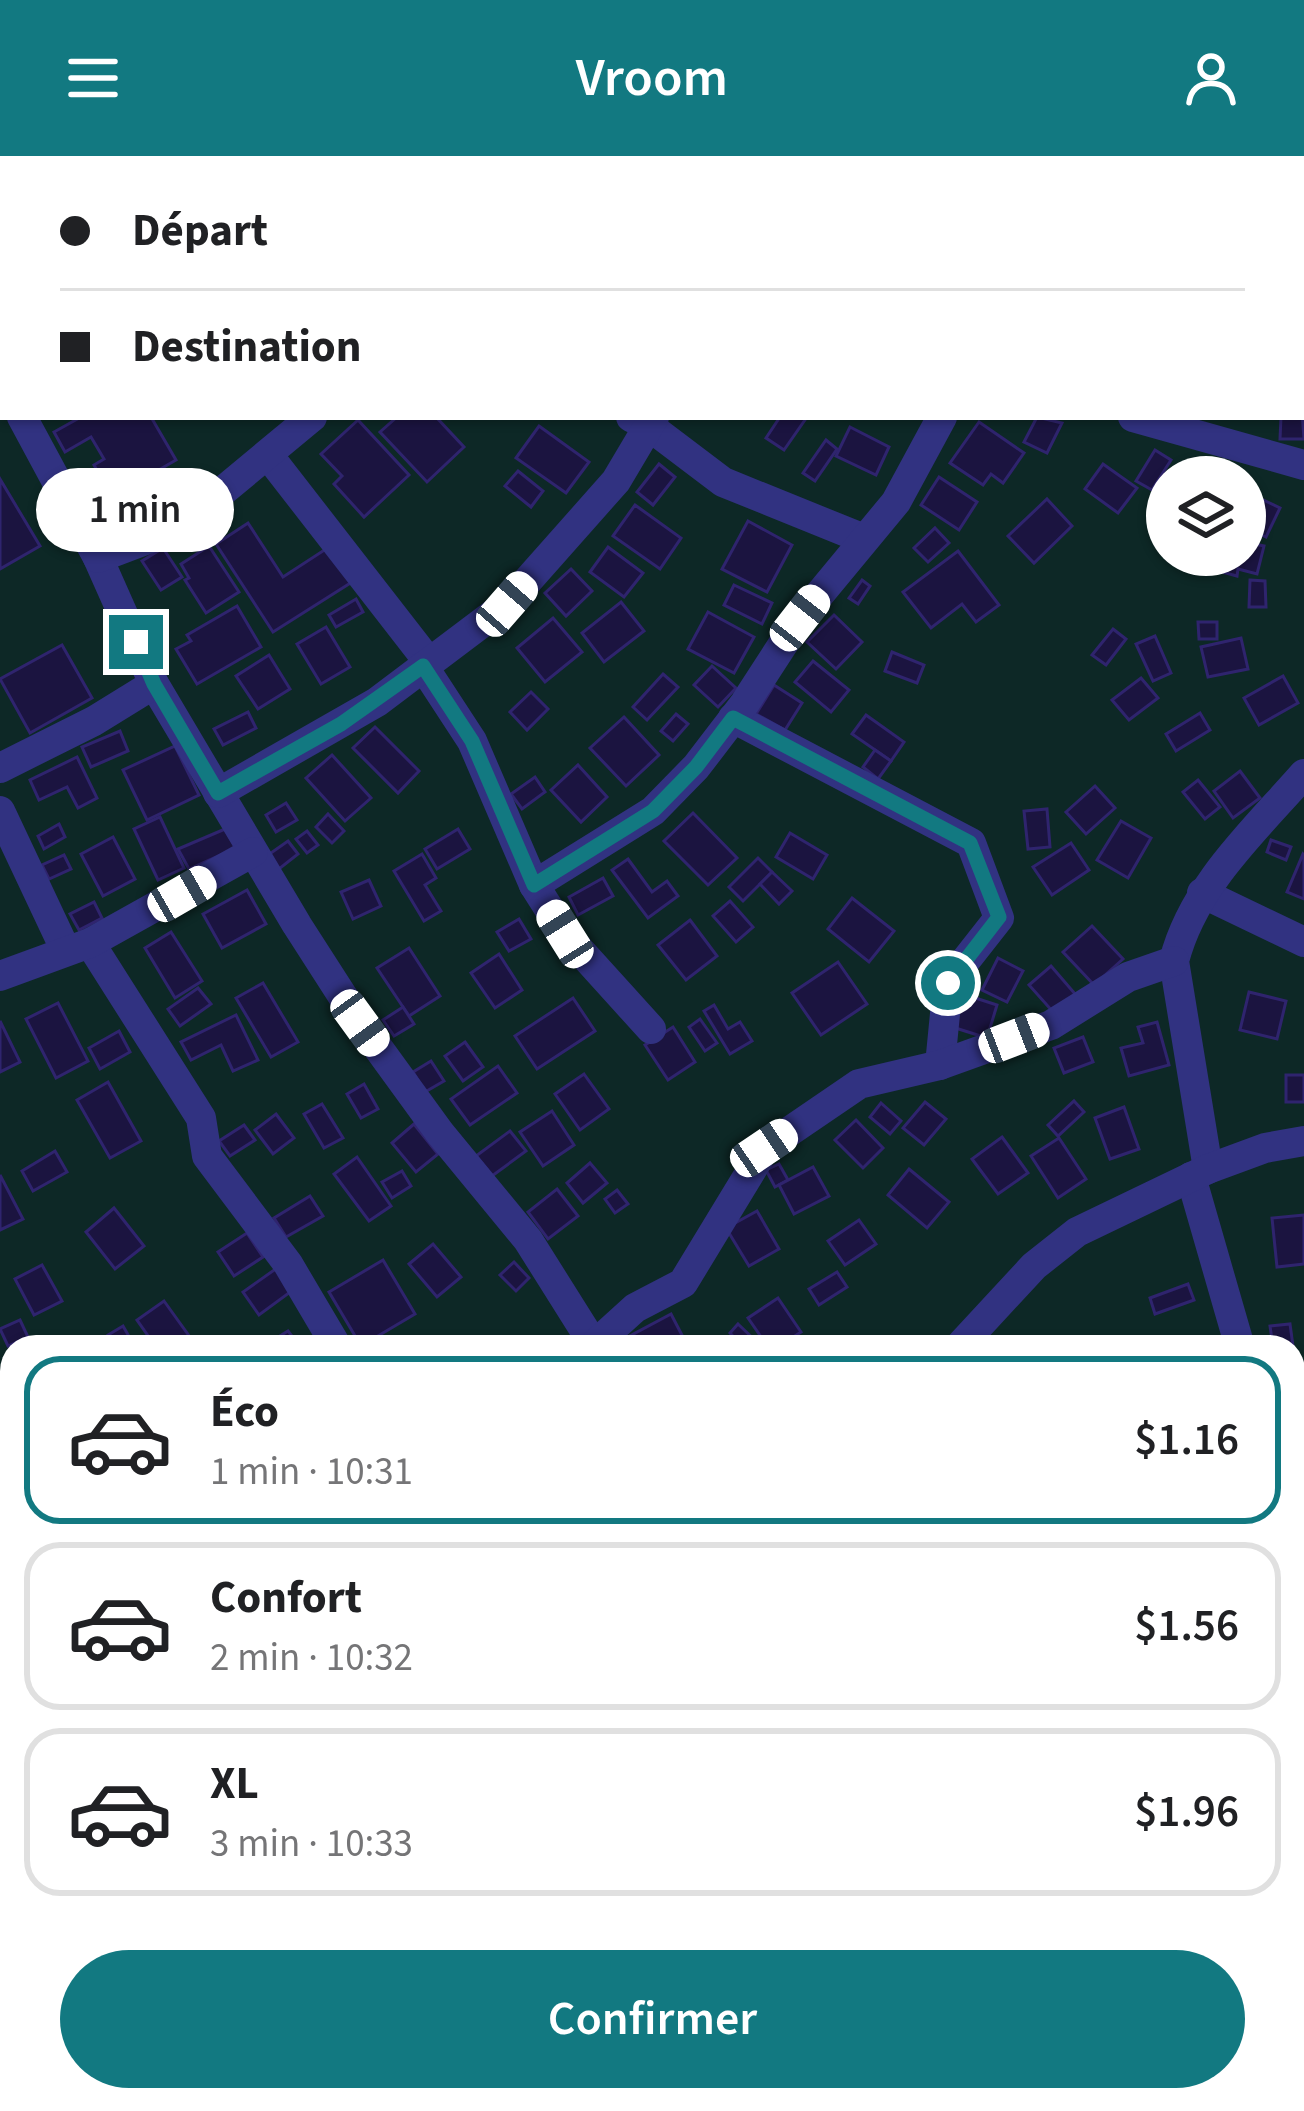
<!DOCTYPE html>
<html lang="fr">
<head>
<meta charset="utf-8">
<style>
  body { margin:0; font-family:"Source Sans 3",sans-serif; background:#f6f6f6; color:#202124; height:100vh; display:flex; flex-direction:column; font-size:45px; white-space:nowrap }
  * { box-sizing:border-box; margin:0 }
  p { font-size:39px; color:#757577 }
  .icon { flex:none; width:66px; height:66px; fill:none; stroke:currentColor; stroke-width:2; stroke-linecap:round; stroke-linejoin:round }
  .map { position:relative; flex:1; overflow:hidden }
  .side { position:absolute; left:0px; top:1179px; width:1305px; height:777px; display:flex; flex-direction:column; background:#fff; border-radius:36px 36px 0 0; box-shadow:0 3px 9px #0004 }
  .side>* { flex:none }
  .top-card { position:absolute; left:0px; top:0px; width:1305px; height:264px; box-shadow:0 3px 9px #0004; display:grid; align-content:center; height:264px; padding:0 60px; background:#fff }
  .buttons { position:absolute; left:1146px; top:300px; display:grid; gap:24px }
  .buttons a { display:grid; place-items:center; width:120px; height:120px; border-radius:50%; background:#fff; box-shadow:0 3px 9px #0004; font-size:60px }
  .end { position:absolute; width:54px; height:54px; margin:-27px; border:15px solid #127981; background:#fff; box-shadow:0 0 0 6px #fff }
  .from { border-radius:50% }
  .bubble { position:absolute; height:84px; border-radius:42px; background:#fff; box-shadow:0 3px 9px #0004; font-size:39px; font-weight:600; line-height:84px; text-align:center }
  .car { position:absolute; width:36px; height:72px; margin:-36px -18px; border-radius:15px; box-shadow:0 0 9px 3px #0007; background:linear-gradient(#fff 24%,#345 0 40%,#fff 0 76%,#345 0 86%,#fff 0) }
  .top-card b { display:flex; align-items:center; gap:42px; height:114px; font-size:45px }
  .top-card b+b { border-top:3px solid #e0e0e0 }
  .top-card i { width:30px; height:30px; background:#202124 }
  ul { padding:21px 0 0; list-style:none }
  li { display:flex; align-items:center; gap:36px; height:168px; margin:0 24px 18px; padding:0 36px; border:6px solid #e0e0e0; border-radius:36px }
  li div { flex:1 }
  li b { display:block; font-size:45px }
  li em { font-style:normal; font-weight:600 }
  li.current { border-color:#127981 }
  li>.icon { width:108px; height:108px; stroke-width:1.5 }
  .button { display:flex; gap:24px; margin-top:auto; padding:24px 60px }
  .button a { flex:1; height:138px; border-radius:72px; background:#127981; color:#fff; font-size:48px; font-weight:600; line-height:138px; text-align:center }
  header { display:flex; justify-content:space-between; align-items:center; height:156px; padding:0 60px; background:#127981; color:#fff; font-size:54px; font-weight:600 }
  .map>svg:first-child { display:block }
</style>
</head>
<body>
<header><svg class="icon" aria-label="menu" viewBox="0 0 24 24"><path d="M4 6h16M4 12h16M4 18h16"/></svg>Vroom<svg class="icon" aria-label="person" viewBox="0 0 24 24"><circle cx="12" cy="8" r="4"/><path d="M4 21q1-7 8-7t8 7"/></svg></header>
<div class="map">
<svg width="1304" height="1955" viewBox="0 0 1304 1955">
  <rect width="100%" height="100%" fill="#0c0a1e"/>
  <path fill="#0d2826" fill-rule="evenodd" d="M0,0H1304V1955H0ZM3,3H1302V261H3ZM1167,321H1245V399H1167ZM12,1191H1293V1944H12Z"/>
  <g fill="#1b1440" stroke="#2f246e" stroke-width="3">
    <path d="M836,0H921V3Z"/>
    <path d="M3,17V97L0,94Z"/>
    <path d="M1302,256L1304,283H1280L1281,261H1302Z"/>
    <path d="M81,261H151L176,304L112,341L94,309L104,303L91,281L65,296L54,276Z"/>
    <path d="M397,261H436L464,291L427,326L380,276Z"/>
    <path d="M780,261H807L784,294L766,282Z"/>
    <path d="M1037,261L1062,267L1047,297L1024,286Z"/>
    <path d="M358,264L409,319L364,361L334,328L342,320L321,298Z"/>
    <path d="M979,266L1024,297L1003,327L991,318L983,329L950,307Z"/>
    <path d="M539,270L589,306L566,337L516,302Z"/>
    <path d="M850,271L889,291L876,319L836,300Z"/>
    <path d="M826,284L837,293L815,325L803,317Z"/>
    <path d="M1155,294L1171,304L1152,334L1136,325Z"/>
    <path d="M659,308L675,321L653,349L637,336Z"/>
    <path d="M1103,308L1137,332L1118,357L1085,333Z"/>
    <path d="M518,315L543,335L531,351L505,330Z"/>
    <path d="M939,321L977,346L959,374L921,349Z"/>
    <path d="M0,323L40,390L0,413Z"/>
    <path d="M1251,338L1280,352L1266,381L1245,371V350Z"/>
    <path d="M1047,343L1072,370L1034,407L1008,380Z"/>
    <path d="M635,349L681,382L660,413L613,380Z"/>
    <path d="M748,365L792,389L767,436L722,413Z"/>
    <path d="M248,367L283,421L329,391L352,426L273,476L216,388Z"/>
    <path d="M935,372L949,387L928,406L914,392Z"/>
    <path d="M1245,386L1264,390L1257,418L1238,413L1237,420L1222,416L1226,399H1245Z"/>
    <path d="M209,390L239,436L206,457L185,424L189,422L181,408Z"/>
    <path d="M608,391L643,417L624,441L590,416Z"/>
    <path d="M163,392L182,421L161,434L142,405Z"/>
    <path d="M958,395L999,449L976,466L962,448L931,472L903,436Z"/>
    <path d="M571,413L592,435L566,460L545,437Z"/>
    <path d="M862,424L870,430L858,448L849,442Z"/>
    <path d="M1250,424L1265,425L1266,451H1249Z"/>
    <path d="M734,429L772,447L762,468L724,449Z"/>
    <path d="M356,443L363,456L336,471L329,459Z"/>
    <path d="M621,446L644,475L604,506L582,477Z"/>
    <path d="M237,450L261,491L197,528L176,493L191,485L187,479Z"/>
    <path d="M708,456L754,481L734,517L688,493Z"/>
    <path d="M834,459L862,486L836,513L807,486Z"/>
    <path d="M553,462L582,496L545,526L517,492Z"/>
    <path d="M1198,466H1217V483H1199Z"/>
    <path d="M326,471L350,511L321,528L297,488Z"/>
    <path d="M1113,473L1126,483L1106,509L1092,499Z"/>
    <path d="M1155,480L1171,517L1153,525L1136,488Z"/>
    <path d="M1241,482L1248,513L1208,521L1201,491Z"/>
    <path d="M62,489L92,542L30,577L0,523Z"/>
    <path d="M892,496L924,509L917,527L885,515Z"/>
    <path d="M269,499L290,533L258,553L236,520Z"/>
    <path d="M813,505L849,534L831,556L795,526Z"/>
    <path d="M712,510L736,532L718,551L694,529Z"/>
    <path d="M663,518L678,531L647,564L633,551Z"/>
    <path d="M1283,520L1298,547L1259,569L1244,542Z"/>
    <path d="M1141,522L1158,542L1129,564L1112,544Z"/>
    <path d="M774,529L802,547L785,574L756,558Z"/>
    <path d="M531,536L548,553L527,574L510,556Z"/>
    <path d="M248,556L256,572L223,589L214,573Z"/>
    <path d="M1200,557L1210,574L1176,595L1166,578Z"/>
    <path d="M676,558L688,568L673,585L661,575Z"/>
    <path d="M866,559L904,586L891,605L852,578Z"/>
    <path d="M624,561L659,599L626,630L590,592Z"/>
    <path d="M375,571L419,615L398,637L353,592Z"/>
    <path d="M120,575L128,595L91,611L82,591Z"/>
    <path d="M175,590L199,639L147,664L123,614Z"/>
    <path d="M875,594L891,605L878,623L863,611Z"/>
    <path d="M332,599L371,642L345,665L306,622Z"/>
    <path d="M77,601L97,642L78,652L67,631L39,644L30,624Z"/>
    <path d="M578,609L607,641L581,666L551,634Z"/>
    <path d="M1240,615L1260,642L1233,662L1214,635Z"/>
    <path d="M535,621L545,636L522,653L511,638Z"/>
    <path d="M1198,624L1220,651L1205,663L1183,636Z"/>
    <path d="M1095,630L1115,652L1086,678L1066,656Z"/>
    <path d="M286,647L297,664L276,676L266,659Z"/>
    <path d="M1047,653L1050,691L1028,693L1024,655Z"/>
    <path d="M693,657L737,702L708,729L664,685Z"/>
    <path d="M328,658L344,675L332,687L316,671Z"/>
    <path d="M160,661L184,712L158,724L134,673Z"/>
    <path d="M1121,665L1151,682L1128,722L1097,704Z"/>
    <path d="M59,668L65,681L44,693L38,680Z"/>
    <path d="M225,673L236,692L189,713L178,693Z"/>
    <path d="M458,673L470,693L437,713L425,693Z"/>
    <path d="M307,675L318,689L307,697L296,683Z"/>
    <path d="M790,677L827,699L813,723L776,701Z"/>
    <path d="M113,681L135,723L103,740L81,698Z"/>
    <path d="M1271,684L1291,691L1286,704L1267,696Z"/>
    <path d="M288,685L298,698L279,713L268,699Z"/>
    <path d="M1071,687L1089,714L1052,739L1033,711Z"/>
    <path d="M422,698L436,722L425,729L441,755L424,765L394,715Z"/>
    <path d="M1303,698L1304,699V743L1287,736Z"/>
    <path d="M64,699L71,713L49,723L42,709Z"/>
    <path d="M758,702L772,716L743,745L729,731Z"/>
    <path d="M628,703L652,736L667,725L678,740L648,762L612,714Z"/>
    <path d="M772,716L792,735L779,748L760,728Z"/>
    <path d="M603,722L613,740L578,759L569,741Z"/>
    <path d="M369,724L381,750L353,763L341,736Z"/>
    <path d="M247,734L266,768L222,792L203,758Z"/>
    <path d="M852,742L894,775L869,806L828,773Z"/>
    <path d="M730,745L753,771L736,786L713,760Z"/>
    <path d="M94,746L102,762L79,774L70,758Z"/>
    <path d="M519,763L531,783L509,795L497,776Z"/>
    <path d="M690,764L717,800L686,824L658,789Z"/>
    <path d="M1092,770L1123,803L1094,829L1063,796Z"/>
    <path d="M171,776L202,825L175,842L145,792Z"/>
    <path d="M409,792L440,840L409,860L377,812Z"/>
    <path d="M499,798L522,834L495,852L471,817Z"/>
    <path d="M998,802L1023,815L1007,846L982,834Z"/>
    <path d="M838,806L867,848L821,879L792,837Z"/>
    <path d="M1051,810L1076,839L1054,857L1029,829Z"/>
    <path d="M263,827L298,886L271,901L236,842Z"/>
    <path d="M198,832L211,848L180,870L168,853Z"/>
    <path d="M957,836L997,849L987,882L946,869Z"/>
    <path d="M1249,836L1286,845L1277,883L1240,874Z"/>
    <path d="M573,842L595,875L537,913L515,880Z"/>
    <path d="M58,847L88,905L56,922L26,863Z"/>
    <path d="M714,849L728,873L740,866L752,885L730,898L704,855Z"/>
    <path d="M403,851L414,868L394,880L383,864Z"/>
    <path d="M236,859L258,904L233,915L221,889L191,904L181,886Z"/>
    <path d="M700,863L717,887L705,895L689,871Z"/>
    <path d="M0,865L20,906L0,916Z"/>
    <path d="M1157,866L1169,909L1129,920L1121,892L1143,887L1138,871Z"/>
    <path d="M673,871L695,906L668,924L645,889Z"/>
    <path d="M119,875L130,896L100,913L89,892Z"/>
    <path d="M1083,881L1093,906L1064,917L1054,892Z"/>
    <path d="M465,886L483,911L463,925L445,900Z"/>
    <path d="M431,905L444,925L425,936L413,916Z"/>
    <path d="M498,910L517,937L470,969L451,943Z"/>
    <path d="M584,918L609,953L580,974L555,938Z"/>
    <rect x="1286" y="919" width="18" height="27"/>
    <path d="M108,926L141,985L110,1002L77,944Z"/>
    <path d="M364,928L378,953L361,962L347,938Z"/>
    <path d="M1074,945L1084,956L1058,980L1048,969Z"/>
    <path d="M925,946L946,963L924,989L903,972Z"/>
    <path d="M881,947L901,965L890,978L870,961Z"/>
    <path d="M322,948L343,982L324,992L304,958Z"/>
    <path d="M1124,951L1139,993L1110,1003L1095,962Z"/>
    <path d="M552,955L574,989L543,1010L520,976Z"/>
    <path d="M276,958L294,982L273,998L255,974Z"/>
    <path d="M856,964L883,992L863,1012L835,984Z"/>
    <path d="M414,968L438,998L416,1016L392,987Z"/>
    <path d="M244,969L255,984L230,1000L219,985Z"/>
    <path d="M510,975L526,995L492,1020L476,1000Z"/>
    <path d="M1002,981L1028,1017L998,1038L972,1003Z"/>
    <path d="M1059,982L1086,1023L1058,1042L1031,1000Z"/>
    <path d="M55,995L67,1016L33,1035L22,1015Z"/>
    <path d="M357,1001L391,1050L369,1065L334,1018Z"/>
    <path d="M590,1007L607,1027L583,1047L567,1027Z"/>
    <path d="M779,1008L788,1024L775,1031L766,1014Z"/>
    <path d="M813,1011L829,1040L794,1058L779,1029Z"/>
    <path d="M909,1013L949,1046L927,1072L888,1039Z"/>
    <path d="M402,1015L411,1030L392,1042L382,1026Z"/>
    <path d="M0,1019L23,1063L0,1074Z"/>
    <path d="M557,1033L578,1060L548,1083L528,1056Z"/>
    <path d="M617,1034L628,1048L615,1057L605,1043Z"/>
    <path d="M310,1040L323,1060L286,1081L274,1062Z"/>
    <path d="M114,1052L144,1090L115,1113L86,1076Z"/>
    <path d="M757,1055L779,1093L749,1110L726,1072Z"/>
    <path d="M1304,1059V1108L1277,1111L1272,1062Z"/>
    <path d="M859,1064L876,1088L845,1109L828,1085Z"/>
    <path d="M247,1077L263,1101L234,1120L218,1096Z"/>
    <path d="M433,1088L461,1121L437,1141L409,1108Z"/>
    <path d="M383,1104L415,1158L361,1190L329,1136Z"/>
    <path d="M514,1106L529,1122L516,1135L500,1119Z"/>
    <path d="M42,1109L62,1145L34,1159L15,1123Z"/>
    <path d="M277,1112L293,1134L259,1159L243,1136Z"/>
    <path d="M837,1116L847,1131L819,1149L809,1133Z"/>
    <path d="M1188,1128L1194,1144L1155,1158L1150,1142Z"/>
    <path d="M778,1142L801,1176L778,1191H768L748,1162Z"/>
    <path d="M164,1145L192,1184L182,1191H156L137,1164Z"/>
    <path d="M671,1158L685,1185L674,1191H633L628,1181Z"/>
    <path d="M20,1164L28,1181L8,1190L0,1173Z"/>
    <path d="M738,1168L762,1191H743L730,1177Z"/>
    <path d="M1290,1168L1293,1190L1273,1191L1270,1170Z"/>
    <path d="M123,1170L135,1191H114L108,1179Z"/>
    <path d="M288,1175L298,1188L293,1191H262Z"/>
    <path d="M12,1354V1376L0,1381V1360Z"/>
    <path d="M12,1503V1535L0,1540V1509Z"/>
    <path d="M12,1597V1641L8,1643L0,1625V1602Z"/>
    <path d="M1304,1696V1778H1303L1293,1766V1705Z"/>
    <path d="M16,1944H21L61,1954L12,1955Z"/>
    <path d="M136,1944H194L186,1955H128Z"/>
    <path d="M472,1944H575L550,1955H477Z"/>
    <path d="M831,1944H855L859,1952L837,1955Z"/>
    <path d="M1145,1944H1179L1168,1955H1156Z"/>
  </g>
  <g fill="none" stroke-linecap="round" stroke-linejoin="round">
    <g stroke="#313281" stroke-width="30">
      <path d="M349,0L353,3"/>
      <path d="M564,0L568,3"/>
      <path d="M1145,0L1147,3"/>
      <path d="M190,3L193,0"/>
      <path d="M499,3L501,0"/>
      <path d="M786,3L788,0"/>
      <path d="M1302,31L1304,29"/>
      <path d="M0,151L3,149"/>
      <path d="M1302,154L1304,155"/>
      <path d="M0,229L3,233"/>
      <path d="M22,261L98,402L154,528L297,769L360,867L440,977L528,1084L594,1189"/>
      <path d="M631,261L649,270L723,326L864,383"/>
      <path d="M1133,261L1304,309"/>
      <path d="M268,299L428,505"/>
      <path d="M98,402L156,380L224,334L312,261"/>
      <path d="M423,510L472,585L534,729L565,778L651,873"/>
      <path d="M733,562L971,687L999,762L948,827L940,909"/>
      <path d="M0,612L94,565L154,528"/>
      <path d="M218,637L377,546L507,448L616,325L654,261"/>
      <path d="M0,655L66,795"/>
      <path d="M534,729L653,655L696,611L745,547L800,462L896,346L942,261"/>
      <path d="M1202,737L1304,786"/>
      <path d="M90,787L201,962L207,1000L288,1108L337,1191"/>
      <path d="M0,820L90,787L253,696"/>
      <path d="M1208,1013L1174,805C1193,730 1254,675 1304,618"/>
      <path d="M1191,1021L1240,1191"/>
      <path d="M592,1191L635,1152L683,1127L765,992L859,928L940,909L1051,869L1128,821L1174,805"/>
      <path d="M959,1191L1034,1110L1077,1076L1208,1013L1265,992L1304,985"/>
      <path d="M0,1236L12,1266"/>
      <path d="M1293,1287L1304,1284"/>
      <path d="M1293,1356L1304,1402"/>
      <path d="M1293,1477L1304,1471"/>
      <path d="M0,1503L12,1494"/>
      <path d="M0,1798L12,1793"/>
      <path d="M454,1952L457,1955"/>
    </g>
  </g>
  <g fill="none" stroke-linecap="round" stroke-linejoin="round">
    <path stroke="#127981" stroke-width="15" d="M136,486L154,528L218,637L341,568L423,510L472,585L534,729L653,655L696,611L733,562L970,687L999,761L948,827"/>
  </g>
</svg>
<div class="buttons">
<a><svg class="icon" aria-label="layers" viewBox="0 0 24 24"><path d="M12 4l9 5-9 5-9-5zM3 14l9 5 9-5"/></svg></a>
</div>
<i class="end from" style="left:948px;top:827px"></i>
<i class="end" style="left:136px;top:486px"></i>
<div class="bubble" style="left:36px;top:312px;width:198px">1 min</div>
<i class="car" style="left:507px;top:448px;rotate:41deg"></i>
<i class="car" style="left:800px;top:462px;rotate:38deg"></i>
<i class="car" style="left:182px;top:738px;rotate:60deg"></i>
<i class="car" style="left:565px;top:778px;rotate:328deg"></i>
<i class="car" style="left:360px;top:867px;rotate:144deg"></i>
<i class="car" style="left:1014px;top:882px;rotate:69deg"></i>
<i class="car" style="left:764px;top:992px;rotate:56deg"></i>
<div class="top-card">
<b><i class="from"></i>Départ</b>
<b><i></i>Destination</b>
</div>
<section class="side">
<ul>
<li class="current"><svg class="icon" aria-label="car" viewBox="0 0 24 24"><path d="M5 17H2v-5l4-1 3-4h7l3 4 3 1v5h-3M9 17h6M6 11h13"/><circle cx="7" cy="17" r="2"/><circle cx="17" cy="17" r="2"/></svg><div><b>Éco</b><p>1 min · 10:31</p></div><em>$1.16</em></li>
<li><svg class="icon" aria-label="car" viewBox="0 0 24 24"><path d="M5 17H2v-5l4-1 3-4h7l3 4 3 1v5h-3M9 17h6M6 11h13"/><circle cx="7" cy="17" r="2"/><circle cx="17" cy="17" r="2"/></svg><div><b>Confort</b><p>2 min · 10:32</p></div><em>$1.56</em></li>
<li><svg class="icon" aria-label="car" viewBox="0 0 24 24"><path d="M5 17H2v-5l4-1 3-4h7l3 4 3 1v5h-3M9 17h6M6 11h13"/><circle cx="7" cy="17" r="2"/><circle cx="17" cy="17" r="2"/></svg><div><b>XL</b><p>3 min · 10:33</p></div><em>$1.96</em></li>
</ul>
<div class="button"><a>Confirmer</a></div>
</section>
</div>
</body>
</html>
